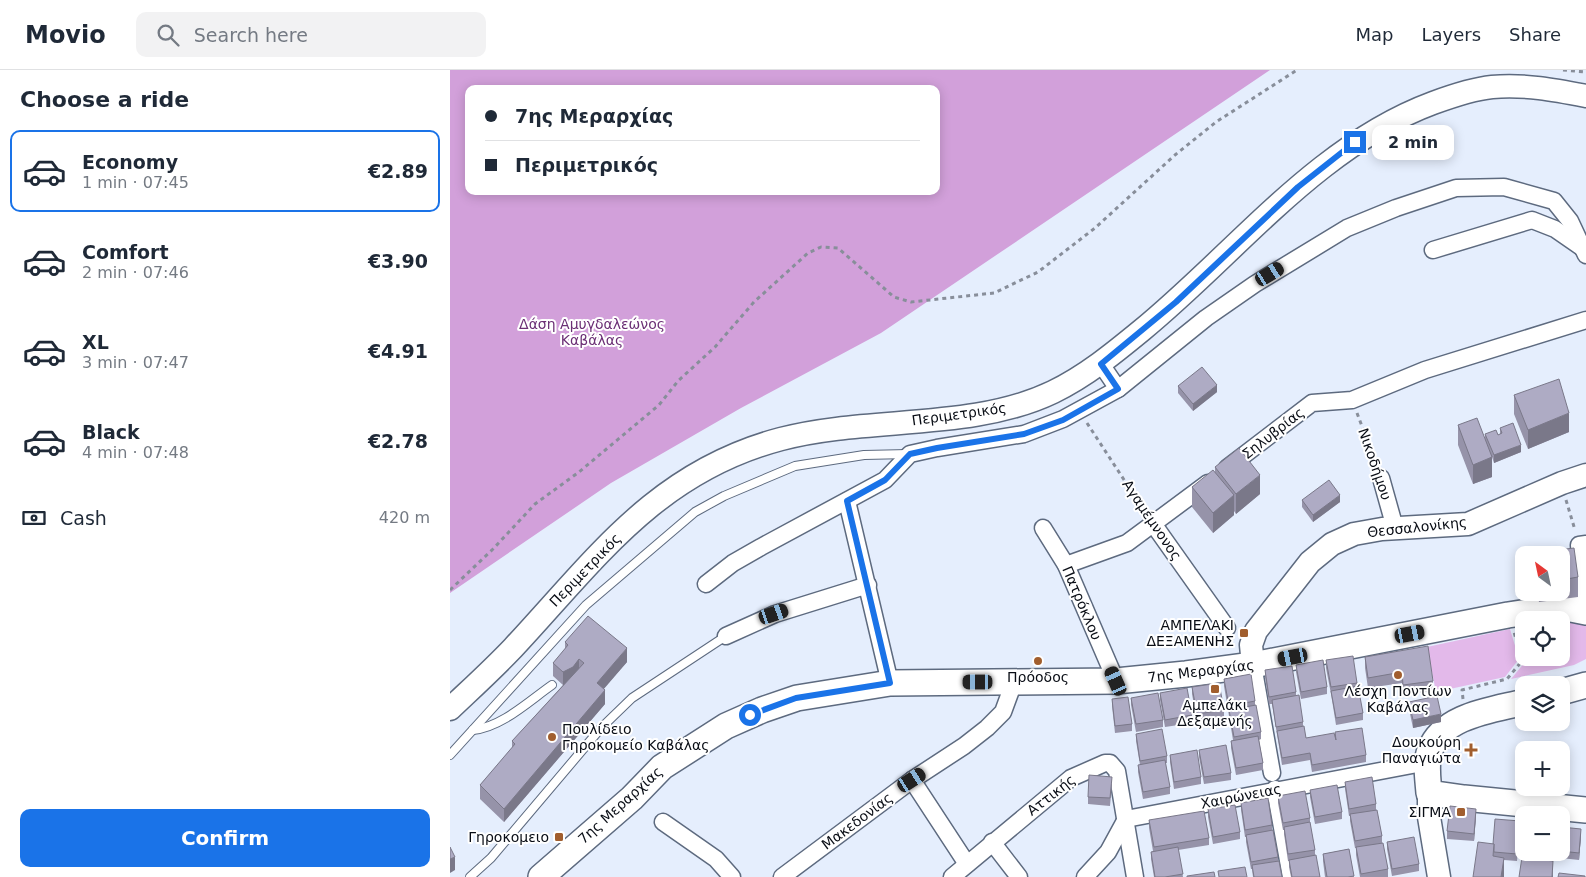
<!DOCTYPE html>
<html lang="en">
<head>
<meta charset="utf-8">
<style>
  body { margin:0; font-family:"DejaVu Sans",sans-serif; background:#f2f2f3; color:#1f2937; height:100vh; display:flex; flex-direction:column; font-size:19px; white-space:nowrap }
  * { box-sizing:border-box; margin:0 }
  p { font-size:16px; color:#747a83 }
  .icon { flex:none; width:28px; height:28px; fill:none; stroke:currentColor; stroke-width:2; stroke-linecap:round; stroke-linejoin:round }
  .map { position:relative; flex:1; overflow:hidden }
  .sheet { display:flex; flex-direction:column; background:#fff; width:450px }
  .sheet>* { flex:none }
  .banner { position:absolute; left:15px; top:15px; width:475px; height:110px; border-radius:10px; box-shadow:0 2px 12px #0003; display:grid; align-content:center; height:110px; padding:0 20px; background:#fff }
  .needle { width:32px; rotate:327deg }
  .tools { position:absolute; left:1065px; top:476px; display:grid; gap:10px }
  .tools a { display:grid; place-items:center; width:55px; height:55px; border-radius:10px; background:#fff; box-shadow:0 2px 12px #0003; font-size:25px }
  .end { position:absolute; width:22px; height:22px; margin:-11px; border:6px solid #1a73e8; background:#fff; box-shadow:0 0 0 2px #fff }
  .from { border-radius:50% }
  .bubble { position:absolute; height:35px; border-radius:10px; background:#fff; box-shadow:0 2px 12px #0003; font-size:16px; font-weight:800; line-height:35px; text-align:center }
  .car { position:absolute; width:15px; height:30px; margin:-15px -8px; border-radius:6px; box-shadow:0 0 4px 1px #0007; background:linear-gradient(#222 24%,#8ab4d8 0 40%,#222 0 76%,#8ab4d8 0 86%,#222 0) }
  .banner b { display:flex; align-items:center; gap:18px; height:48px; font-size:19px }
  .banner b+b { border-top:1px solid #e0e1e3 }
  .banner i { width:12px; height:12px; background:#1f2937 }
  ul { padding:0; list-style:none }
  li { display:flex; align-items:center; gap:15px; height:82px; margin:0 10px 8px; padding:0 10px; border:2px solid transparent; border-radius:10px }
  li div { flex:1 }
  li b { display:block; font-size:19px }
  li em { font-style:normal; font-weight:800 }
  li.on { border-color:#1a73e8 }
  li>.icon { width:45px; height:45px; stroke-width:1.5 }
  h2 { padding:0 20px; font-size:22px; line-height:60px }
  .pay { display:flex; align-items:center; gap:12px; height:55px; padding:0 20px; font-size:19px }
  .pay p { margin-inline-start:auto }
  .primary-button { display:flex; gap:10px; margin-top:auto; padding:10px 20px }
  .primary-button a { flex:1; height:58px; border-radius:10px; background:#1a73e8; color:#fff; font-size:20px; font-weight:800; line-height:58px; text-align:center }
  header { display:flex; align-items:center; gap:30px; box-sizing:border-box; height:70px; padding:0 25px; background:#fff; border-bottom:1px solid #e0e1e3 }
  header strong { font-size:24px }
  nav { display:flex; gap:28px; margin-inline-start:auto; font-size:18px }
  .search { width:350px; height:45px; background:#f2f2f3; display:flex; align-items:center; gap:12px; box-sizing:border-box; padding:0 18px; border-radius:10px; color:#747a83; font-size:19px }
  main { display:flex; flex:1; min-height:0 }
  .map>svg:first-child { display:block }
</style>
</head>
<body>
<header>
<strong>Movio</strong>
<div class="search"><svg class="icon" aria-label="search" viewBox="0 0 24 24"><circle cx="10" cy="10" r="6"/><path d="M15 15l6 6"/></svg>Search here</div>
<nav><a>Map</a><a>Layers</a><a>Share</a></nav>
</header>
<main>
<section class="sheet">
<h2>Choose a ride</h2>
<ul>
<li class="on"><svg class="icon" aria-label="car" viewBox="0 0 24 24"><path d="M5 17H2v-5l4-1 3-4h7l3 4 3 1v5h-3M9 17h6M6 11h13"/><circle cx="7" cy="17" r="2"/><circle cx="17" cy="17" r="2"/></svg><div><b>Economy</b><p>1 min · 07:45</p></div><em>€2.89</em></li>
<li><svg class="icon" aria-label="car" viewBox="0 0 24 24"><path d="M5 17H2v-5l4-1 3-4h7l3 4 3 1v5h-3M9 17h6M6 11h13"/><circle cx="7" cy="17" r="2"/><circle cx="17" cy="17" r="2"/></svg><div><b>Comfort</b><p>2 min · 07:46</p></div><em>€3.90</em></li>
<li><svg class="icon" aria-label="car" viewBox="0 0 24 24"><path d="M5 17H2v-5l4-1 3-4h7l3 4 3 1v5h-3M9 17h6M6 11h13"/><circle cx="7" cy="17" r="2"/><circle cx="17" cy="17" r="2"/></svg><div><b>XL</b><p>3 min · 07:47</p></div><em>€4.91</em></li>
<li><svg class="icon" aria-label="car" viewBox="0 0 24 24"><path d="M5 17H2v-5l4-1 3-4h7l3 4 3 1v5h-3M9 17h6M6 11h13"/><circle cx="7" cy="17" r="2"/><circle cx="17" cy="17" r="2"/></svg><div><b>Black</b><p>4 min · 07:48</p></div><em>€2.78</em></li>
</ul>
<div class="pay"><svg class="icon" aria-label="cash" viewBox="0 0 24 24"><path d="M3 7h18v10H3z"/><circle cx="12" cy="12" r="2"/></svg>Cash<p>420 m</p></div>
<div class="primary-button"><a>Confirm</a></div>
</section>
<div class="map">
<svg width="1136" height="807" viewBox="0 0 1136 807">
  <rect width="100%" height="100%" fill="#e5eefd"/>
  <g fill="#e3b9ea">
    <path d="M1120,547L1136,554V589L1124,595L1061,609L1075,592L1065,557L1074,555V588H1111V550H1104Z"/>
    <path d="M1060,559L1069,589L1055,607L986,622L977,577Z"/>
  </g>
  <path fill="#d2a0da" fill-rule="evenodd" d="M0,0H820L431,263L291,338L161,413L0,523ZM19,19H486V121H19Z"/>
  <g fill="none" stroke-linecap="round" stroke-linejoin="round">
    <defs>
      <g id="lane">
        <path d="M23,660C52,657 79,631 102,615"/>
        <path d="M0,685L136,535L245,442L274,426L345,396L414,385L458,384"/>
        <path d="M20,807L41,788L151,658L182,628L276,566"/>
      </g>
      <g id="street">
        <path d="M983,180L1082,150L1105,159L1131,177"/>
        <path d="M651,294L668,319L756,248L805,214L897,158L946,138L1006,118L1054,117L1104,131L1120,151L1136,185"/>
        <path d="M777,398L862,333L902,330L975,300L1136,250"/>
        <path d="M931,408L945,458"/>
        <path d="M397,431L440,613"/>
        <path d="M704,455L777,558"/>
        <path d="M593,458L616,495L666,611"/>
        <path d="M616,495L677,473L758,413"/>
        <path d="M256,514L283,493L311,477L435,410L460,384L487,378L574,364L613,349L668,319"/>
        <path d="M1133,540L1129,475L1136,474"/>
        <path d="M276,566L325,544L418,515"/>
        <path d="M803,595L822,703"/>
        <path d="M462,710L517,794"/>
        <path d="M825,719L841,807"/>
        <path d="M213,752L266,789L282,807"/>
        <path d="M542,772L569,807"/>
        <path d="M332,807L462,710L514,676L537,658L553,642L564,612"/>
        <path d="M502,807L621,708L655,693H660L667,701L685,807"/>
        <path d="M635,807L658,782L676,749L978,692"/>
      </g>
      <g id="secondary">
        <path d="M803,595L801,575L806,561L860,492L882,474L904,464L932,459L1018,454L1112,413L1136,405"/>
        <path d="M0,639C21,619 43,599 63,578C146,489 206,402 331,369C418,346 522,361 603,322C636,306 664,283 692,260C786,183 867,76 983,33C1002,26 1022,19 1042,17C1074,14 1105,20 1136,26"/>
        <path d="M979,723V747L989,807"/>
      </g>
      <g id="primary">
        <path d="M1111,622L1136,615"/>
        <path d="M1074,632C1043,640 993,645 980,680C975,693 978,709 979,723L1014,728L1136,740"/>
        <path d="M91,807L182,728L212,697L276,656L312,640L347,628L440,613L666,611L736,604L803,595L1058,545L1111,537L1136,542"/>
      </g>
    </defs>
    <use href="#lane" stroke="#5d6a7f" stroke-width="10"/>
    <use href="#street" stroke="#5d6a7f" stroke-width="19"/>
    <use href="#secondary" stroke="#5d6a7f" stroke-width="25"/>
    <use href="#primary" stroke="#5d6a7f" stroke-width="28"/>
    <g stroke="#888e9a" stroke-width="3" stroke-dasharray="4 4" stroke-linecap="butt">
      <path d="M1113,0L1136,2"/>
      <path d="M907,343L927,396"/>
      <path d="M637,353L695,442"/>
      <path d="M1116,430L1125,460"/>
      <path d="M0,520L43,479L85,434L129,402L209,335L228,311L265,277L304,232L358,183L371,177L388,178L444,227L461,232L544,223L588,202L645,158L725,85L766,52L847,0"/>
      <path d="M1013,629L1012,620L1057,609L1072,591L1064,562"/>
    </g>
    <use href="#lane" stroke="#fff" stroke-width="8"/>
    <use href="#street" stroke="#fff" stroke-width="16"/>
    <use href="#secondary" stroke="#fff" stroke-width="22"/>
    <use href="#primary" stroke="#fff" stroke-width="25"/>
  </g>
  <g fill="#9693a9">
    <path d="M728,316L767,322L743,341L728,323Z"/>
    <path d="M1064,325L1119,362L1078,379L1064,344Z"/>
    <path d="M1008,355L1035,371V364L1048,365L1050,364V358L1071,382L1044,393L1042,387V407L1023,414L1008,375Z"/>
    <path d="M765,397L810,424L786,444L784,441V445L763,463L742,437V417L765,402Z"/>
    <path d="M852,430L890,432L863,452L852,437Z"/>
    <path d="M1111,485L1128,507V527L1089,532L1087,522H1111Z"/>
    <path d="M115,572L177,592L153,619L155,634L54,752L30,729V715L62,678V671L113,615L103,606V593L115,579Z"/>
    <path d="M915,587L983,611V621L953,625L952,613L918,618L915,598Z"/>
    <path d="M876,590L907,613V616L913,643V650L886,655L881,624L876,598Z"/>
    <path d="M846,595L877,617V624L851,629L846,602Z"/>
    <path d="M815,600L846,622V625L853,652V657L856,668L885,666V662L916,685V692L862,702L860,690L832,695L822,634H819L815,607Z"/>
    <path d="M774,609L805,631V635L811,662V669L809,670L813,693V700L786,705L781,678V671L783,670L774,616Z"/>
    <path d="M742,617L774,640V647L747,651L742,624Z"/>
    <path d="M710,623L742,645V653L715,657L710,630Z"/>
    <path d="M681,628L713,650V657L686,662L681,635Z"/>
    <path d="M662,629L682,654V661L665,663L662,636Z"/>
    <path d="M959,632L991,652L963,658L959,639Z"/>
    <path d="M686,664L717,686V693H715L720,717V724L693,729L688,702V695H690L686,671Z"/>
    <path d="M749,680L781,703V710L754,714L749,687Z"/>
    <path d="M720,685L751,707V714L724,719L720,692Z"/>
    <path d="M895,712L926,734V740L932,766V773L938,799V807H910L906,785V778H905L900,751V746H899L895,719Z"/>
    <path d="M662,714L660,736L638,734V727Z"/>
    <path d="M860,720L892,742V749L865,754L860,727Z"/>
    <path d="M828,726L860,748V753L865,780V785L870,807H841L839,797V791H838L834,764V760H833L828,733Z"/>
    <path d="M791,733L822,755V760L828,787V791L832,807H803L802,799H801L796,772V767H795L791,740Z"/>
    <path d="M758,739L790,762V769L763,774L758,747Z"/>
    <path d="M1026,746L1024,771L997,769V761Z"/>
    <path d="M699,750L759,768V775L728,780L733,807H704L701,789V782L703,781L699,758Z"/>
    <path d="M1074,757V782H1098V788L1071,785V777Z"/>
    <path d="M1111,757L1131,766L1129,790L1102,787V782H1111Z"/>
    <path d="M1070,758L1067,791L1054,790V807H1023L1043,774Z"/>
    <path d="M937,772L969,794V801L942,806L937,779Z"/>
    <path d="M899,779L904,807H875L873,791V784Z"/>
  </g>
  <g fill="#7a7889">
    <path d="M767,315V322L743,341V334Z"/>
    <path d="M1119,343V362L1078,379V360Z"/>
    <path d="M1071,375V382L1044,393V385Z"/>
    <path d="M1042,387V407L1023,414V395Z"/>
    <path d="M810,405V424L786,444V424Z"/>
    <path d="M784,425V445L763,463V443Z"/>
    <path d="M890,425V432L863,452V445Z"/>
    <path d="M177,578V592L147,627V613Z"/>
    <path d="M129,589V603L113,616V602Z"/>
    <path d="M155,620V634L54,752V739Z"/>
    <path d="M991,644V652L963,658V650Z"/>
    <path d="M1026,739V746L1024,771V764Z"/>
    <path d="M1131,759V766L1129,790V783Z"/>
    <path d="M5,787V800L0,803V789Z"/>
    <path d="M1054,788V807H1051Z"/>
    <path d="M1103,791V807H1102Z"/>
  </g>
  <g fill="#aeabc4" stroke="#7a7889">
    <path d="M752,297L767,315L743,334L728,316Z"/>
    <path d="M1109,309L1119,343L1078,360L1064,325Z"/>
    <path d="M1027,348L1042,387L1023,395L1008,355Z"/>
    <path d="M1063,353L1071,375L1044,385L1035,364L1046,360L1048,365L1052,363L1050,358Z"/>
    <path d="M789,378L810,405L786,424L765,397Z"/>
    <path d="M763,400L784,425L763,443L742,417Z"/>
    <path d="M879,410L890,425L863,445L852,430Z"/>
    <path d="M1124,478L1128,507L1111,510V485H1085V483Z"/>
    <path d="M138,546L177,578L147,613L155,620L54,739L30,715L65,674L62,671L134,593L129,589L123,597L113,602L103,593L118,575L115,572Z"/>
    <path d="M978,576L983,611L953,615L952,602L918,608L915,587Z"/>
    <path d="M903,586L907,613L881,617L876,590Z"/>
    <path d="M873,590L877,617L851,622L846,595Z"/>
    <path d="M842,596L846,622L819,627L815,600Z"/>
    <path d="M801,604L805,631L779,636L774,609Z"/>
    <path d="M769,613L774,640L747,644L742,617Z"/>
    <path d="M908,616L913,643L886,648L881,621Z"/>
    <path d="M737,618L742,645L715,650L710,623Z"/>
    <path d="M708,623L713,650L686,654L681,628Z"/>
    <path d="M849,625L853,652L826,657L822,630Z"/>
    <path d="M987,626L991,644L963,650L959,632Z"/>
    <path d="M678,627L682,654L665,656L662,629Z"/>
    <path d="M806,635L811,662L784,667L779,640Z"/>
    <path d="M854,656L856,668L884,663L886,670L885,662L912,658L916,685L862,695L860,683L832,688L827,661Z"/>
    <path d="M712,659L717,686L690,691L686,664Z"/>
    <path d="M808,666L813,693L786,698L781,671Z"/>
    <path d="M776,675L781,703L754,707L749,680Z"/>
    <path d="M747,680L751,707L724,712L720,685Z"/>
    <path d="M715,690L720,717L693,722L688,695Z"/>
    <path d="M639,705L662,707L660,728L638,727Z"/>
    <path d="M922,707L926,734L899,739L895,712Z"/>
    <path d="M887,715L892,742L865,747L860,720Z"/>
    <path d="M855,721L860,748L833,753L828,726Z"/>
    <path d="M818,728L822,755L795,760L791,733Z"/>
    <path d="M785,735L790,762L763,767L758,739Z"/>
    <path d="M1000,736L1026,739L1024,764L997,761Z"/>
    <path d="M927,740L932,766L905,771L900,744Z"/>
    <path d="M754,741L759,768L704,777L699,750Z"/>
    <path d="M1045,749L1070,751L1067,784L1044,782V774H1043Z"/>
    <path d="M860,752L865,780L838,784L834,757Z"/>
    <path d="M1074,757V778L1071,777Z"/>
    <path d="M1111,757L1131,759L1129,783L1111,781Z"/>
    <path d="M823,760L828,787L801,792L796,765Z"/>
    <path d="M964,767L969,794L942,799L937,772Z"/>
    <path d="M1028,772L1044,774L1043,786L1054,788L1051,807H1023Z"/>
    <path d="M933,773L938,799L911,804L906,777Z"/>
    <path d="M0,777L5,787L0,789Z"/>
    <path d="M728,777L733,804L715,807H705L701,782Z"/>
    <path d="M899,779L904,806L898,807H877L873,784Z"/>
    <path d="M866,785L870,807H842L839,790Z"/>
    <path d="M1072,787L1103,791L1102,807H1069Z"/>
    <path d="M829,791L832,807H804L802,795Z"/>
    <path d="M795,797L797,807H769L768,801Z"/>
    <path d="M764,802L765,807H737V806Z"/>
    <path d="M1109,803L1135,806V807H1108Z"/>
  </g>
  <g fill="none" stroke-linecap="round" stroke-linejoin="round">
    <path stroke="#1a73e8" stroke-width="6" d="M300,645L346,628L440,613L397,431L435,410L460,384L487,378L574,364L613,350L668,319L651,294L726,232L848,117L905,72"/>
  </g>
  <g fill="#a15e2e" stroke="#fff" stroke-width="2">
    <rect x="789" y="558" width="10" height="10" rx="2.5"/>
    <circle cx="588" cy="591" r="5"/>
    <circle cx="948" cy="605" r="5"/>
    <rect x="760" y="614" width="10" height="10" rx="2.5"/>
    <circle cx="102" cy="667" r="5"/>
    <path d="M1018.5 672.5h5v5h5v5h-5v5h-5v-5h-5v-5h5z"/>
    <rect x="1006" y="737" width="10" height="10" rx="2.5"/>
    <rect x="104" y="762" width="10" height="10" rx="2.5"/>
  </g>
  <g text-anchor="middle" stroke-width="4" stroke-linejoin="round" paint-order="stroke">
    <g font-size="14" fill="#6b2f75" stroke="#fff">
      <text x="142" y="259">Δάση Αμυγδαλεώνος<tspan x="142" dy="16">Καβάλας</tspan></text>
    </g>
    <g font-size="14" fill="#090d15" stroke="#fff">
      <text transform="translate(509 344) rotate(-8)" y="5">Περιμετρικός</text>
      <text transform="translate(823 363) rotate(-38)" y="5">Σηλυβρίας</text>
      <text transform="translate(925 394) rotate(71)" y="5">Νικοδήμου</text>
      <text transform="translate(702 450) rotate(56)" y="5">Αγαμέμνονος</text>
      <text transform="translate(967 457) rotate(-6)" y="5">Θεσσαλονίκης</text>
      <text transform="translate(135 500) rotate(-46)" y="5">Περιμετρικός</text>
      <text transform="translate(632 533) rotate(67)" y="5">Πατρόκλου</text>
      <text transform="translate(751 601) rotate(-7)" y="5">7ης Μεραρχίας</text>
      <text transform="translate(601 725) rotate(-38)" y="5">Αττικής</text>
      <text transform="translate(791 726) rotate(-11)" y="5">Χαιρώνειας</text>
      <text transform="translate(170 735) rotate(-42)" y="5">7ης Μεραρχίας</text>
      <text transform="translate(407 751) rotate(-37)" y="5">Μακεδονίας</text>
    </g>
    <g font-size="14" fill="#090d15" stroke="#fff" text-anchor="end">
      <text x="784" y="560">ΑΜΠΕΛΑΚΙ<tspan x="784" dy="16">ΔΕΞΑΜΕΝΗΣ</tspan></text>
      <text x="588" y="612" text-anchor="middle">Πρόοδος</text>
      <text x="948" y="626" text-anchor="middle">Λέσχη Ποντίων<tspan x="948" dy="16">Καβάλας</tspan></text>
      <text x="765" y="640" text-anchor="middle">Αμπελάκι<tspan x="765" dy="16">Δεξαμενής</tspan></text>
      <text x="112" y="664" text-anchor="start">Πουλίδειο<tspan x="112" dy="16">Γηροκομείο Καβάλας</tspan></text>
      <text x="1011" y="677">Δουκούρη<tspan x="1011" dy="16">Παναγιώτα</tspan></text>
      <text x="1001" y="747">ΣΙΓΜΑ</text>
      <text x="99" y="772">Γηροκομειο</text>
    </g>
  </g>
</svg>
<div class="tools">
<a><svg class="needle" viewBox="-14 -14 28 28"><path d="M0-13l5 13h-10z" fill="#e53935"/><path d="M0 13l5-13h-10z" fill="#747a83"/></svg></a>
<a><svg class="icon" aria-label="locate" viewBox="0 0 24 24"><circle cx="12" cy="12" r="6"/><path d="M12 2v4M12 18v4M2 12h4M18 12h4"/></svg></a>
<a><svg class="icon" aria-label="layers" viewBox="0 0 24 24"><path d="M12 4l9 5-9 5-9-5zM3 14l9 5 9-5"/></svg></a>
<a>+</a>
<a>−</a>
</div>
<i class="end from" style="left:300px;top:645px"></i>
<i class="end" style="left:905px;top:72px"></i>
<div class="bubble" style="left:922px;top:55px;width:82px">2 min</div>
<i class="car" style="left:820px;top:204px;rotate:59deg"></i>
<i class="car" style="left:324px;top:544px;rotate:71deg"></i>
<i class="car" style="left:960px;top:564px;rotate:79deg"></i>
<i class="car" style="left:843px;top:587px;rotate:259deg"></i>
<i class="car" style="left:666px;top:611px;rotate:336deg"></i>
<i class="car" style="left:528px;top:612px;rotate:270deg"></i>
<i class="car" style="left:462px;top:710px;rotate:57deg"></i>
<div class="banner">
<b><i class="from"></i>7ης Μεραρχίας</b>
<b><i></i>Περιμετρικός</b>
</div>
</div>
</main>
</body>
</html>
